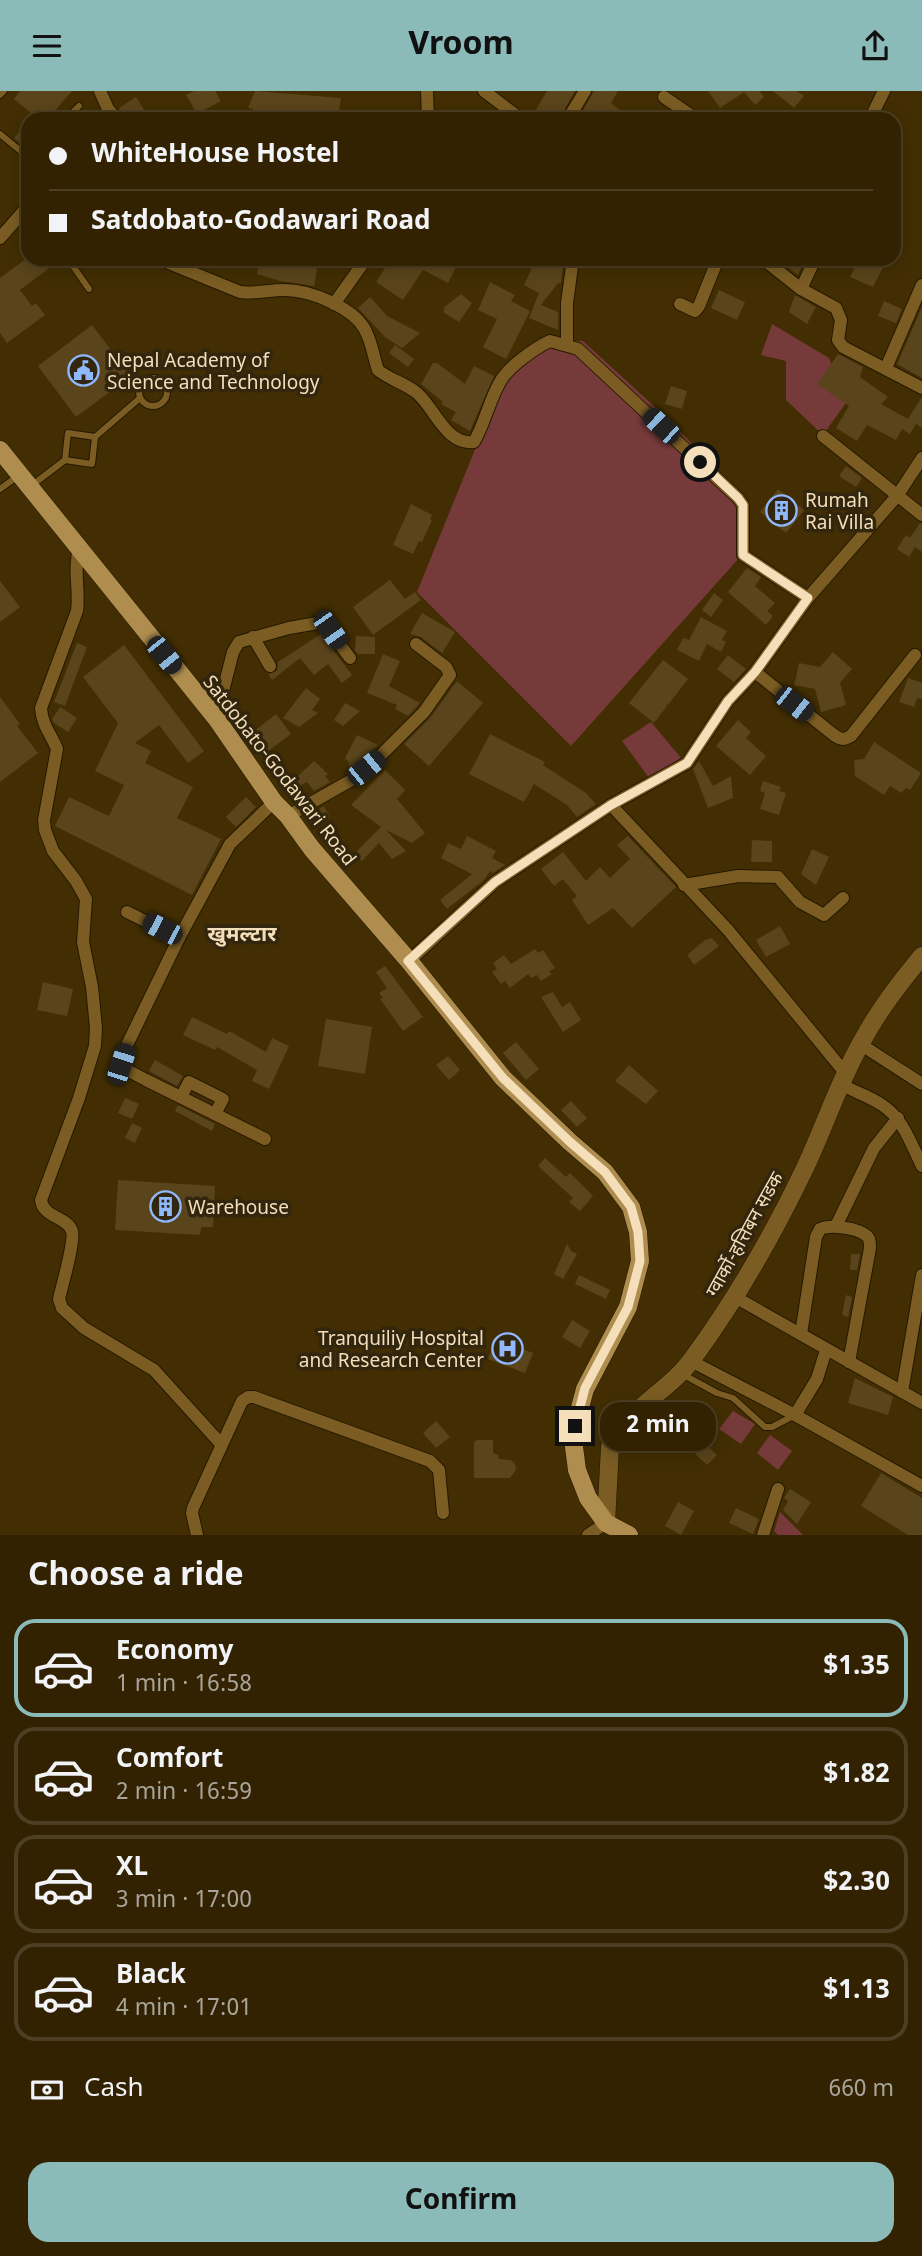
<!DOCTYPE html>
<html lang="en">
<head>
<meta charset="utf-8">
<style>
  body { margin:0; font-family:Georgia,"Noto Sans Devanagari",serif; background:#3d2f11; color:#f1f3f6; height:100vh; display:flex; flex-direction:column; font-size:26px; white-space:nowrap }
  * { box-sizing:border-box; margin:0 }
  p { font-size:23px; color:#a8a499 }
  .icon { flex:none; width:38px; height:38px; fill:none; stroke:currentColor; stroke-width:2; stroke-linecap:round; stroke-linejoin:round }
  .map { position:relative; height:1444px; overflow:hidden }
  .sheet { display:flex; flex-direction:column; background:#322202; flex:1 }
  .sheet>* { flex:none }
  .top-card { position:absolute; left:21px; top:21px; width:880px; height:154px; border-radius:21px; box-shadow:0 4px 18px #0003,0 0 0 2px #4d3f24; display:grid; align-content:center; height:154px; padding:0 28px; background:#322202 }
  .end { position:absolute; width:32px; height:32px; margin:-16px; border:9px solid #f4dfba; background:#111; box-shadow:0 0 0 4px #111 }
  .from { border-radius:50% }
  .bubble { position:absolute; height:49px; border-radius:21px; background:#322202; box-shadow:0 4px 18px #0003,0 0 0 2px #4d3f24; font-size:23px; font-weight:700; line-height:49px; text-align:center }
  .car { position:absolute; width:21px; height:42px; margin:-21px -10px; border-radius:9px; box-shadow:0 0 5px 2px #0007; background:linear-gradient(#222 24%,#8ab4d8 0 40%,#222 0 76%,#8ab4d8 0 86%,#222 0) }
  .top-card b { display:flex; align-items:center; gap:24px; height:66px; font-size:26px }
  .top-card b+b { border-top:2px solid #4d3f24 }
  .top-card i { width:18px; height:18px; background:#f1f3f6 }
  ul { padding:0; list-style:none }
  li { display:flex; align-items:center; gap:21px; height:98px; margin:0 14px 10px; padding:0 14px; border:4px solid #4d3f24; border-radius:21px }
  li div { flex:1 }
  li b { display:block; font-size:26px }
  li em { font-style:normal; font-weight:700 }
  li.current { border-color:#8bbbb9 }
  li>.icon { width:63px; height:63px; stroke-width:1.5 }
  h2 { padding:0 28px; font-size:32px; line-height:84px }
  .pay { display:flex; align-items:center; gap:18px; height:77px; padding:0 28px; font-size:26px }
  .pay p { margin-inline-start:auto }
  .primary-button { display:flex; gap:14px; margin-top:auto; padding:14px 28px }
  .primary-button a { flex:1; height:80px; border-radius:21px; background:#8bbbb9; color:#111; font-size:28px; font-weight:700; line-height:80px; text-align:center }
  header { display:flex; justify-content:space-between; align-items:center; height:91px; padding:0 28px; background:#8bbbb9; color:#111; font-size:32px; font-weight:700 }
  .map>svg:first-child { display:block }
</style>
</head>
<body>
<header><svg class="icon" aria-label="menu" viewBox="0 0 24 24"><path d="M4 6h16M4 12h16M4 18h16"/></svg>Vroom<svg class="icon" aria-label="share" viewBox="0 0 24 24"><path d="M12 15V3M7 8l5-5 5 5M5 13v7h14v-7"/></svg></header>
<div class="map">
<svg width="922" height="1444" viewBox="0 0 922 1444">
  <rect width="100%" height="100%" fill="#422e02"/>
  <g fill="#763a3a">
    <path d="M772,233L829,267L848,309L823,344L786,309V270L761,264Z"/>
    <path d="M550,250H583L667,327L747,409L748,457L571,655L417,501L476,356L500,291Z"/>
    <path d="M651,631L681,667L650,688L622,650Z"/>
    <path d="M733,1320L755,1333L741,1353L719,1338Z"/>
    <path d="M770,1344L792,1360L778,1379L757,1362Z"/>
    <path d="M780,1421L803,1444H778L774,1440Z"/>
  </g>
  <g fill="#5a441b">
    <path d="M20,0H72L48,28H38L14,8Z"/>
    <path d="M194,0H215L221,10L197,23L186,4Z"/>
    <path d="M255,0L341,7L338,28L316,26L315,28H250L253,18L248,17Z"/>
    <path d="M547,0H575L559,28H544L534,22Z"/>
    <path d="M594,0H618L611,12L631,28H578Z"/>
    <path d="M708,0H759L764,6L755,14L744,1L720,17Z"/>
    <path d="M773,0H797L804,5L794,17Z"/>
    <path d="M136,6L150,28H126L119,17Z"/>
    <path d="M28,31V59L14,47Z"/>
    <path d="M26,168H47L52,175L20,199L32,215L36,212L45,224L7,252L0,242V187Z"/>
    <path d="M260,168H290L318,173L314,195L280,190L257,183Z"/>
    <path d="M391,168H450L458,172L448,192L423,179L403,209L376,191Z"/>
    <path d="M536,168L563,175L561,192H558L541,214L558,221V239L529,227L539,202L524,194Z"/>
    <path d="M777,168H805L798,184Z"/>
    <path d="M859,168H866L883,176L873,196L850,186Z"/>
    <path d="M490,191L515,204L511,210L530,220L506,268L483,256L497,228L478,219Z"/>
    <path d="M719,199L745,211L737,229L711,217Z"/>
    <path d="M461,203L472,212L459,231L443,221L445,218L443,217Z"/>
    <path d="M795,204L816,216L807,233L789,221Z"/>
    <path d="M370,206L387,225L420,242L402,257L385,246L358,217Z"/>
    <path d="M884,210L902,218L896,232L878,225Z"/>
    <path d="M922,216V287L897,273Z"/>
    <path d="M92,234L131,285L76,326L38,275Z"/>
    <path d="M395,254L414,268L408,276L389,262Z"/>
    <path d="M838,263L863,276L860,286L888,306L881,313L908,328L922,306V337L916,333L910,343L902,338L896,349L867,334L857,350L836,337L849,315L817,293Z"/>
    <path d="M433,272H437L465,293L474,275L494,285L470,340L451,329L456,321L441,313L443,311L421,293Z"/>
    <path d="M671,295L687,300L682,318L665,313Z"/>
    <path d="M846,375L862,387L856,396L839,385Z"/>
    <path d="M778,398L804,419L786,442L760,421Z"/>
    <path d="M411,413L432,424L430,428L432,429L422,451L419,450L413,463L393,454Z"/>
    <path d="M920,432L922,433V461L915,456L909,466L897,458L906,444L910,447Z"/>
    <path d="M747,477L761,486L755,495L775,512L767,520L773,525L766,534L728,501Z"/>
    <path d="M390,489L405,508L415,501L421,509L373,544L353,516Z"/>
    <path d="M0,490L20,516L0,531Z"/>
    <path d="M714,502L723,509L711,526L702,519Z"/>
    <path d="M422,522L455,541L442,562L421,546L410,543Z"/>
    <path d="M701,526L727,540L722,549L726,551L721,561L707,553L699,570L677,559L683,547L689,549Z"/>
    <path d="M321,543L352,584L342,592L328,573L314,584L300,567L272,589L268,583L277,580L278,571Z"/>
    <path d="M356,545L375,546V563H358L355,560Z"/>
    <path d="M77,552L87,556L65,615L54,611Z"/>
    <path d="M124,554L204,660L188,672L159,634L135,652L151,660L145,672L193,696L177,727L221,748L192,804L55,735L69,706L109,725L124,694L95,680L118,632L83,586Z"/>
    <path d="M833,561L852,578L840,592L846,614L821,621L815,598L794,594L796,587L799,572L820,576Z"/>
    <path d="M383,563L400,570L389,595L420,612L408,625L395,618L397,614L367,602Z"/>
    <path d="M728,564L746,578L734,591L717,578Z"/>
    <path d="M663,569L688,588L668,614L665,612L667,615L654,632L629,612Z"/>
    <path d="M908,587L922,592V608L917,607L914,616L899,611Z"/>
    <path d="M457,590L483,612L429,675L404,653L430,627Z"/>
    <path d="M306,597L320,608L312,619L318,622L299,636L283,627Z"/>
    <path d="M0,606L20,633L17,635L38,662L0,691Z"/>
    <path d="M345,612L360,620L343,635L334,629Z"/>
    <path d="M60,616L77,627L68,641L54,632L52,628Z"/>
    <path d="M276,623L291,643L267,661L253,641Z"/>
    <path d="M738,629L751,641L746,647L766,665L750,684L716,655Z"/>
    <path d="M490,643L545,671L543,674L586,702L596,713L577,726L567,714L534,693L524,711L469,683Z"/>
    <path d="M357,644L378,654L359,672L357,671L350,680L348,670L345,667Z"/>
    <path d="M874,651L921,682L910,699L906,697L901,702L890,695L884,704L855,685L854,669L864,668Z"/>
    <path d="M314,670L328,683L325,685L330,691L314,700L307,691L286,702L284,698Z"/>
    <path d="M699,670L713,695L731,685L733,707L708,717L693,678Z"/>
    <path d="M385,679L405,699L397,708L425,742L412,752L386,739L406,760L392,768L379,752L362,770L354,763L381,736L351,714Z"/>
    <path d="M763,690L781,696L779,700L786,702L779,724L760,718L765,702L760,700Z"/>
    <path d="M246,706L256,716L236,736L226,726Z"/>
    <path d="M324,715L330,726L319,732L313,722Z"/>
    <path d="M467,745L496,760L492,767L505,774L493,782L490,780L484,789L447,818L440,809L472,783L441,767L448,752L461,758Z"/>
    <path d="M628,745L676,796L632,837L613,817L588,834L572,809L577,805L563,788L554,795L541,778L563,761L586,790L600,776L610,787L630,768L617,754Z"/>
    <path d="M752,749L772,750V771H751Z"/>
    <path d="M812,758L829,766L816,794L801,783Z"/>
    <path d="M780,835L790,853L766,866L756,849Z"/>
    <path d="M712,847L719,855L694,874L687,864L705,849Z"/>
    <path d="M535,858L538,862L543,859L555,877L549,880L552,883L541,890L537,884L531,887L528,883L510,897L505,890L501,893L492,881L497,878L493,872L504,864L511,873Z"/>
    <path d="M385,875L423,926L403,940L380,908L383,907L379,902L387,897L376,881Z"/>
    <path d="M43,891L73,898L67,925L37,919Z"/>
    <path d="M553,901L562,916L570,911L581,929L563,941L541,906Z"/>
    <path d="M192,926L227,943L229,940L266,961L272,947L289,955L269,998L252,990L257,979L217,956L215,959L183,944Z"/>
    <path d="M326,928L372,936L365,983L318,975Z"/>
    <path d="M516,951L539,978L526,989L503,962Z"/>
    <path d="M448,965L460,979L449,989L436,974Z"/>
    <path d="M155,969L183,985L177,995L149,980Z"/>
    <path d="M629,974L658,1000L646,1013L615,990Z"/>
    <path d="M125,1007L139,1013L132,1028L118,1022Z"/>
    <path d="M571,1010L587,1027L577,1036L561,1019Z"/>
    <path d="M178,1014L215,1033L212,1040L175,1020Z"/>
    <path d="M132,1032L142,1037L135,1052L125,1047Z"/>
    <path d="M545,1067L566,1086L570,1082L593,1105L580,1120L569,1111L573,1107L538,1075Z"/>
    <path d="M118,1089L215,1095L213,1136H201L200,1144L115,1139Z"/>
    <path d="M567,1153L571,1160L577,1163L563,1188L554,1183Z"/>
    <path d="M851,1163H860L857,1179H850Z"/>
    <path d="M579,1184L610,1199L606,1208L575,1193Z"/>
    <path d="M846,1204L852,1206L848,1226L842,1224Z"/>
    <path d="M572,1229L590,1240L580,1257L562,1246Z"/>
    <path d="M496,1248L533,1262L525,1282L488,1268Z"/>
    <path d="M855,1287L893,1306L888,1324L848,1312Z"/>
    <path d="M436,1330L450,1346L436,1357L423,1342Z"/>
    <path d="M477,1349H493V1362L498,1364L499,1368L511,1369L515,1373L516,1379L510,1387H474V1351Z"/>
    <path d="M705,1353L717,1364L707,1374L695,1363Z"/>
    <path d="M881,1382L922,1407V1444H908L861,1415Z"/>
    <path d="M790,1398L811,1411L797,1433L783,1419L788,1410L784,1407Z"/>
    <path d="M678,1411L694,1420L681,1444L665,1435Z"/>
    <path d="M736,1417L759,1428L753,1443L729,1432Z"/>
  </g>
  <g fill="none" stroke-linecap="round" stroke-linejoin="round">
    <defs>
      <g id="lane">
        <path d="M0,4L4,0"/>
        <path d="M66,28L79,15"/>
        <path d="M0,43L28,66"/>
        <path d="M68,168L89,198"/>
        <circle cx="153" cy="301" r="14"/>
        <path d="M68,342L95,346L92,373L65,369Z"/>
        <path d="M95,346L140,307"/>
        <path d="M31,395L65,369"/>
        <path d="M0,398L18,385"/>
        <path d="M682,1283L717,1302L733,1307L765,1336H772L795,1324"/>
      </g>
      <g id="street">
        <path d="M100,0L108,18L117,28"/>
        <path d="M427,0L428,28"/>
        <path d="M484,0L521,28"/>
        <path d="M664,6L696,28"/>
        <path d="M568,28L585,0"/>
        <path d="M870,28L884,0"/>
        <path d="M0,147L28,115"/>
        <path d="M159,168L240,201C255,203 269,199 284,199C310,199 357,217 367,243C372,254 374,267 378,279C390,289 405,292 417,302C435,317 445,354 474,351C485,332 489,310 500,291C508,276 535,257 550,250L578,258L738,407L743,414V464L808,507"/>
        <path d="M763,168L801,198L836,217L841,229L838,249L843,256L922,297"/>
        <path d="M801,198L815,168"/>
        <path d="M334,213L366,168"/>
        <path d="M680,213L695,220L699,215L718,168"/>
        <path d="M567,254V212L573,168"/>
        <path d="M886,277L922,194"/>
        <path d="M823,345L922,424"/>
        <path d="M79,458C73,479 80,499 77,520L41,617C42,634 51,643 57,658L44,729L45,739L53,760L76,790L86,808L83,851L92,896L96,937L95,955L79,1007L41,1109C43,1127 67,1125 72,1140C75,1150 62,1195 59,1208L62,1217L84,1237L154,1279L221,1353"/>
        <path d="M253,546L270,575"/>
        <path d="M755,581L834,644C841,649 844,649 851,645L915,564"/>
        <path d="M216,627L233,561L239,551L289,537L323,531L350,567"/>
        <path d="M611,714L728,839L846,983"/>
        <path d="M288,725L355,687L377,668L424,621L450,584L446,576L416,553"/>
        <path d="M684,794L738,785L778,786L800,811L824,824L843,807"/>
        <path d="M127,821L179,847"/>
        <path d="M409,870L495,791L611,714L687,672L728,610L755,581L808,507L897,405L922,367"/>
        <path d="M860,953L922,993"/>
        <path d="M841,993C854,1001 869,1005 882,1014C903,1027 911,1053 922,1075"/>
        <path d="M181,1006L189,991L223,1008L215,1023"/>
        <path d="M265,1048L146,989L127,979L121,973L128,952L179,847L230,753L274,711"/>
        <path d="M836,1135L874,1057L898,1027"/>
        <path d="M735,1206L922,1312"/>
        <path d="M801,1243L816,1146L820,1138C830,1133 858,1137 867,1145C870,1148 870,1152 870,1157L849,1271"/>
        <path d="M691,1270L795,1324L922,1395"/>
        <path d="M902,1301L922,1184"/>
        <path d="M795,1324L817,1288L826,1259"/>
        <path d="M197,1444L192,1422L193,1417L242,1310L248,1306H254L430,1370L439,1379L443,1422"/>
        <path d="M588,1444L606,1432"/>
        <path d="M763,1444L778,1398"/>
      </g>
      <path id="secondary" d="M606,1432L610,1356C626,1318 670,1300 693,1267C736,1208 773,1144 804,1079C824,1037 838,993 861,952C878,920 899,893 922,865"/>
      <path id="primary" d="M0,359L216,627L274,711L288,725L312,758L409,870L503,987L570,1051L605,1081L631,1116L638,1141L640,1170L628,1216L585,1298L575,1335L574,1356L577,1379L588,1407L606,1432L629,1444"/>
    </defs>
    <use href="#lane" stroke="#241801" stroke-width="8"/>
    <use href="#street" stroke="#241801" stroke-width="14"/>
    <use href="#secondary" stroke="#241801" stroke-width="19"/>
    <use href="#primary" stroke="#241801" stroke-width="19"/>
    <use href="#lane" stroke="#7b5d23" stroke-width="6"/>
    <use href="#street" stroke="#7b5d23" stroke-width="12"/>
    <use href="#secondary" stroke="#7b5d23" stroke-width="18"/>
    <use href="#primary" stroke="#ae8d4f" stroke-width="18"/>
  </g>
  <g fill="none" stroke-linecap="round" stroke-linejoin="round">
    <path stroke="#f4dfba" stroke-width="9" d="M575,1335L585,1297L628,1216L640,1170L638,1141L631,1116L605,1081L570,1051L503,987L408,870L495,791L611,714L687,672L728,610L755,581L808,507L743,464V414L738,407L700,371"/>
  </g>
  <defs>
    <symbol id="civic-ring" viewBox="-11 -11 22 22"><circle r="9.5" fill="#33260e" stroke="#90b8fd" stroke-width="1.5"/><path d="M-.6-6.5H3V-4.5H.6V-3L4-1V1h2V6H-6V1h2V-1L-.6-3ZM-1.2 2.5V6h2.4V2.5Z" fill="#90b8fd"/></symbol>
    <symbol id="building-ring" viewBox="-11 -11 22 22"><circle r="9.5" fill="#33260e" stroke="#90b8fd" stroke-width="1.5"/><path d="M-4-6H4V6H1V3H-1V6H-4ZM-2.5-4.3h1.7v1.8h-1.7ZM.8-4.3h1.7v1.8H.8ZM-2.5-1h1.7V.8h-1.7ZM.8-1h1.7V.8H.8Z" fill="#90b8fd"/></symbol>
    <symbol id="hospital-ring" viewBox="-11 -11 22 22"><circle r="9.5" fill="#33260e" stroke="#90b8fd" stroke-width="1.5"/><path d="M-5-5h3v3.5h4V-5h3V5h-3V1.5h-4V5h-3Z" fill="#90b8fd"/></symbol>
  </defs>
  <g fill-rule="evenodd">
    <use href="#civic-ring" x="66" y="262" width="35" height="35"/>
    <use href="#building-ring" x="764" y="402" width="35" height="35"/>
    <use href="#building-ring" x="148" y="1098" width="35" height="35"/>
    <use href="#hospital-ring" x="490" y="1240" width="35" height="35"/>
  </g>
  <g text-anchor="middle" stroke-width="7" stroke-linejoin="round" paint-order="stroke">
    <g font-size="19" fill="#f4dfba" stroke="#33260e" text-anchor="start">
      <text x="107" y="276">Nepal Academy of<tspan x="107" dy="22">Science and Technology</tspan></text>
      <text x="805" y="416">Rumah<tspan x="805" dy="22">Rai Villa</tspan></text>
      <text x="188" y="1123">Warehouse</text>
      <text x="484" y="1254" text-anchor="end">Tranquiliy Hospital<tspan x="484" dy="22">and Research Center</tspan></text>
    </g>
    <g font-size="19" fill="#f4dfba" stroke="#33260e">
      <text transform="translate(280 679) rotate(52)" y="7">Satdobato-Godawari Road</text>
      <text transform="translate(744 1143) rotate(-61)" y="7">ग्वार्को-हत्तिबन सडक</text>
    </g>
    <g font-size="21" font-weight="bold" fill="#f4dfba" stroke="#33260e">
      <text x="242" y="850">खुमल्टार</text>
    </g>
  </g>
</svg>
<i class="end from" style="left:700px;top:371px"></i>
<i class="end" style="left:575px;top:1335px"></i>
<div class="bubble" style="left:600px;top:1311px;width:116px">2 min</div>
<i class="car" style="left:661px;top:335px;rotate:313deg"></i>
<i class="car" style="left:330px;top:539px;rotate:145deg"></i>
<i class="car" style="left:164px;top:564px;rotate:141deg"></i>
<i class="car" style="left:794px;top:613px;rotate:128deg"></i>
<i class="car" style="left:366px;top:677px;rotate:51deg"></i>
<i class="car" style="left:162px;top:838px;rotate:297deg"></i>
<i class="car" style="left:121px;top:973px;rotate:18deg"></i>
<div class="top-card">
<b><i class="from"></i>WhiteHouse Hostel</b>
<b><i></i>Satdobato-Godawari Road</b>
</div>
</div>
<section class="sheet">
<h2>Choose a ride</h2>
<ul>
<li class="current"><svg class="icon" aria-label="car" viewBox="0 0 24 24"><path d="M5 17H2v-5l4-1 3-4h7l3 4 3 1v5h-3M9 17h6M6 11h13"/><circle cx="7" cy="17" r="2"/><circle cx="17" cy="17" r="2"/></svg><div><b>Economy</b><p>1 min · 16:58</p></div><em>$1.35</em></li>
<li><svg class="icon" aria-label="car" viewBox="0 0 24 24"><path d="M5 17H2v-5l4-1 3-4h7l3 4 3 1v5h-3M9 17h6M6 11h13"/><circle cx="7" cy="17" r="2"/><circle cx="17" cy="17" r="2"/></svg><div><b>Comfort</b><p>2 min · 16:59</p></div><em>$1.82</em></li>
<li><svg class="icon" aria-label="car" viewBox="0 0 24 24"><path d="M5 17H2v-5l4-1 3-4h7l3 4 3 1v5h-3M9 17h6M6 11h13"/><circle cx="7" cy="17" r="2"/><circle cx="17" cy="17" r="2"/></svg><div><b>XL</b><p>3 min · 17:00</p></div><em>$2.30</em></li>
<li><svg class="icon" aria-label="car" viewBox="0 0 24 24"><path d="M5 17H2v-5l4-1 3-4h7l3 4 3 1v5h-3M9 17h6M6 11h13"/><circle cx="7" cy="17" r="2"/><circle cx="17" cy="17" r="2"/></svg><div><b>Black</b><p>4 min · 17:01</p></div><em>$1.13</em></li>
</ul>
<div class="pay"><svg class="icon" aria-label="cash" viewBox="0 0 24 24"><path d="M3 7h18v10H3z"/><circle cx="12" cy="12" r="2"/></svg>Cash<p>660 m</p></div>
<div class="primary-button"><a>Confirm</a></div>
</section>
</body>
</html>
